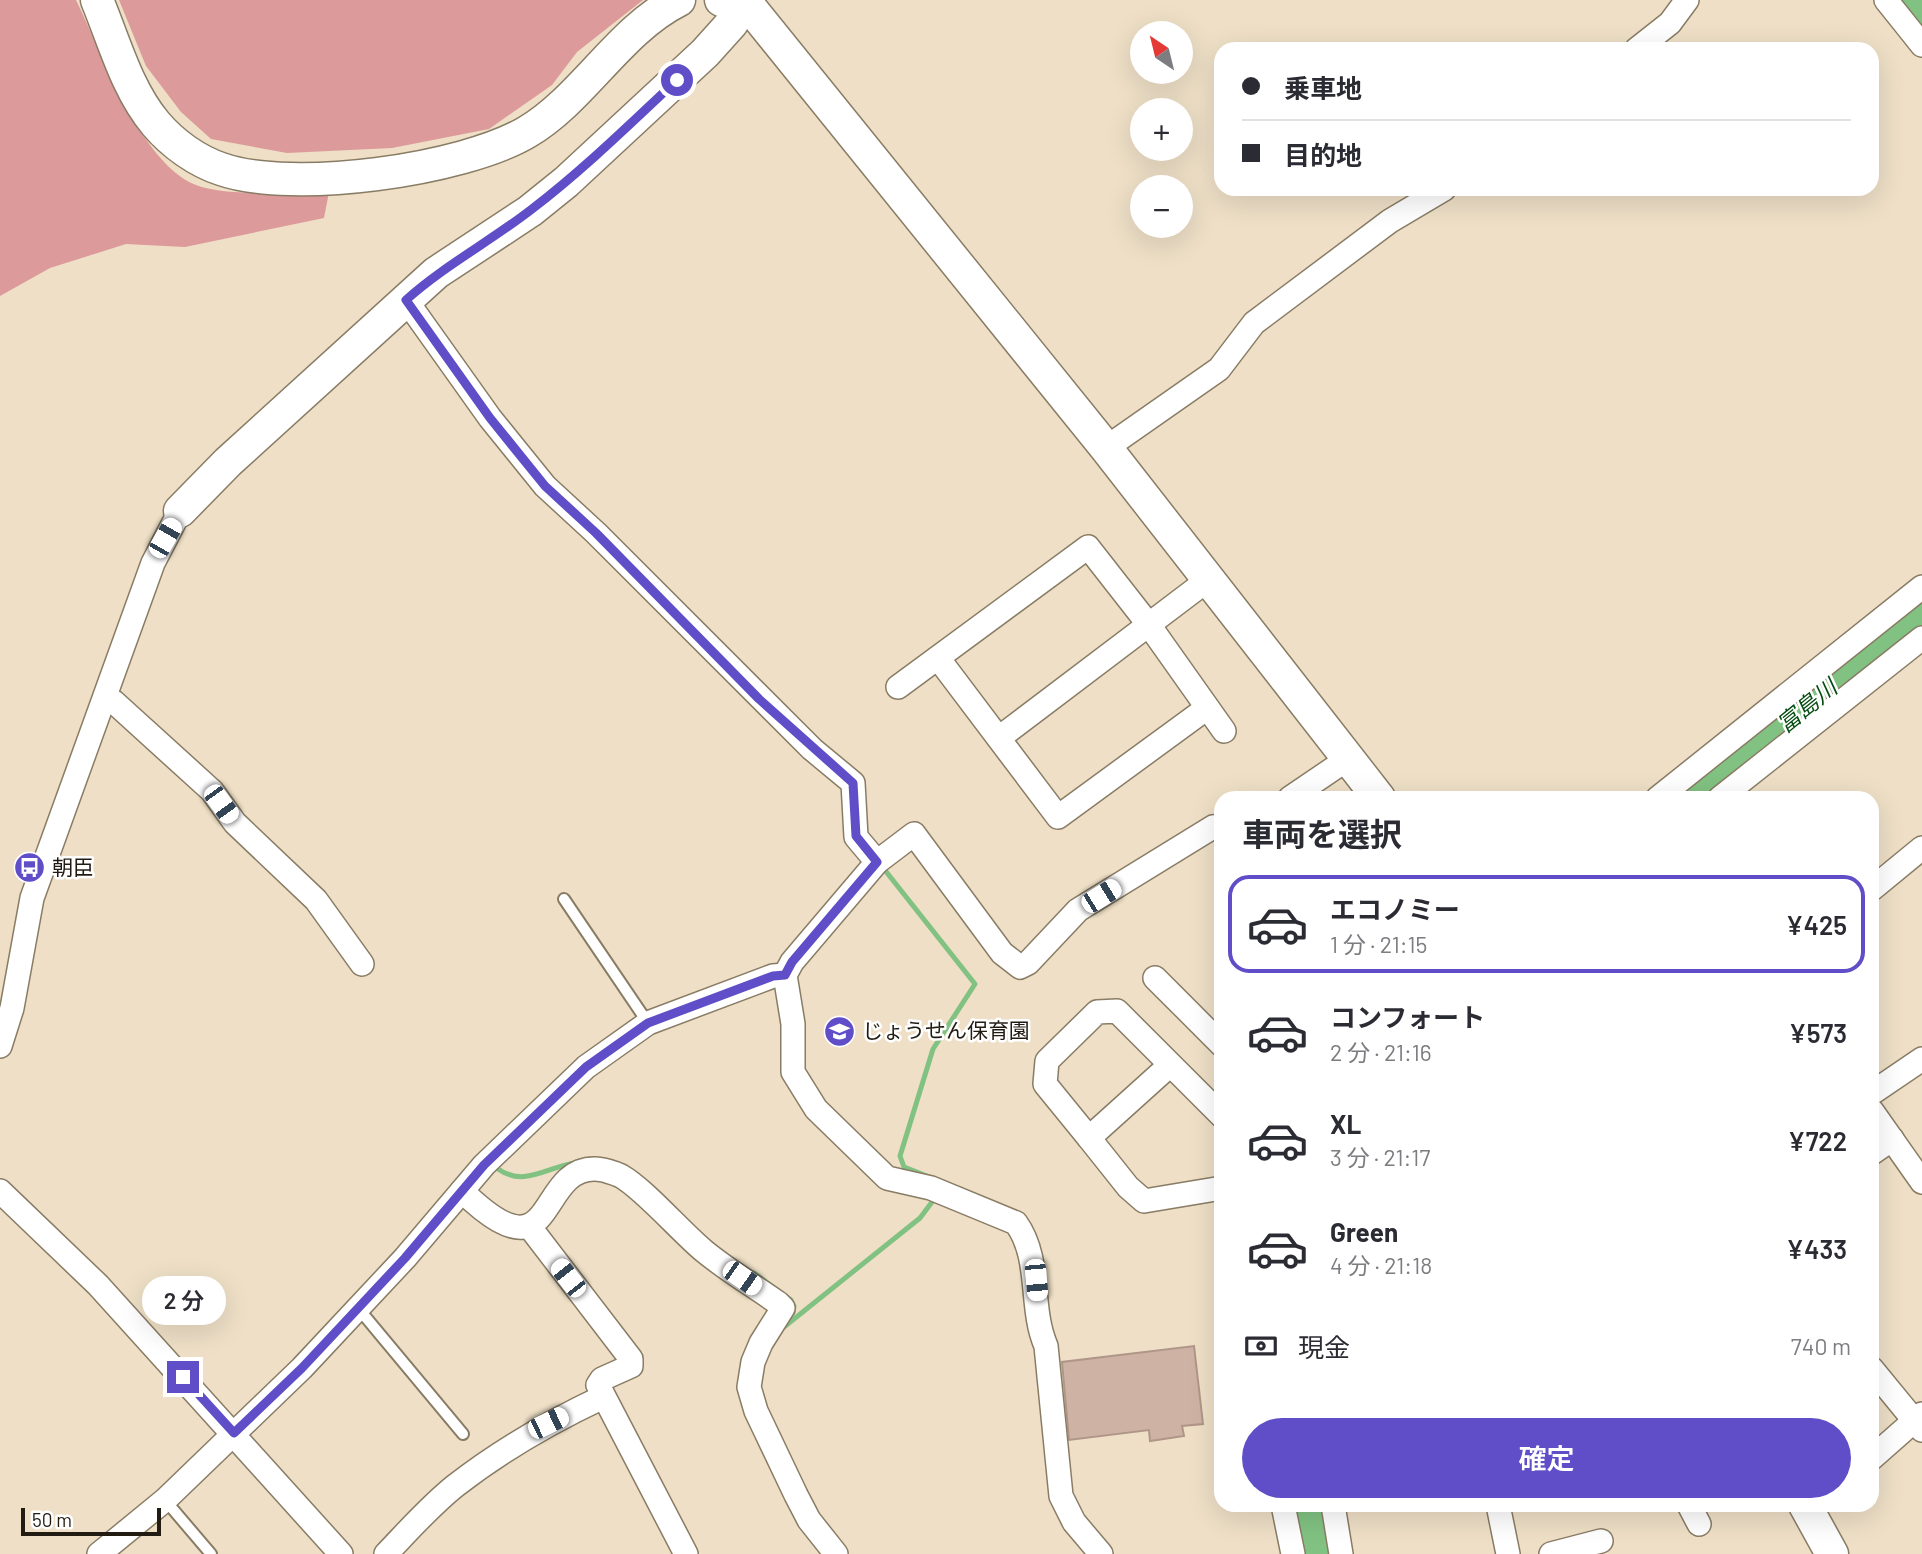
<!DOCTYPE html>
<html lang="ja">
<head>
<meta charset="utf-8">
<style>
  body { margin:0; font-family:Barlow,"Noto Sans JP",sans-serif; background:#f2f2f3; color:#2b2b33; height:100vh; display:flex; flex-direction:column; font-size:26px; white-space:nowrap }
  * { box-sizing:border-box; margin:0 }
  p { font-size:23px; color:#7c7c81 }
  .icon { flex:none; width:38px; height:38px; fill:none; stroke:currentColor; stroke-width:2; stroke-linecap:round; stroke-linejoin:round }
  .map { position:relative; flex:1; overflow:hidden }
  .sheet { position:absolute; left:1214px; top:791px; width:665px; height:721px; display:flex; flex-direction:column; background:#fff; border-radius:21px; box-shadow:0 7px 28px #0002 }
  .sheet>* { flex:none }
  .guide { position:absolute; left:1214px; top:42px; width:665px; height:154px; border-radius:21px; box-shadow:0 7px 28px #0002; display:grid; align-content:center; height:154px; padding:0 28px; background:#fff }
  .needle { width:46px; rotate:325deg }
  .controls { position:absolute; left:1130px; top:21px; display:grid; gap:14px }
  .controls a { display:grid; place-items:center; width:63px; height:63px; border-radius:50%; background:#fff; box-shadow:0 7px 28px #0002; font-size:35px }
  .scale { position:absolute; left:21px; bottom:18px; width:140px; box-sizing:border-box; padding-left:7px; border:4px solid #211b12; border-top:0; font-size:19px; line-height:24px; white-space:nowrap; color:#211b12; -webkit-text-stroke:5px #fff; paint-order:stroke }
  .end { position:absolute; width:32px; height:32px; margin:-16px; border:9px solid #5f4ec7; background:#fff; box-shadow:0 0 0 4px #fff }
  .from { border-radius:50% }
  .bubble { position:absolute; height:49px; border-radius:24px; background:#fff; box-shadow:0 7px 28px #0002; font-size:23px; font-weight:600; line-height:49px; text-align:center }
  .car { position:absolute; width:21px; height:42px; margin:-21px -10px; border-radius:9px; box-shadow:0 0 5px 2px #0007; background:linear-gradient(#fff 24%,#345 0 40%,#fff 0 76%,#345 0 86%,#fff 0) }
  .guide b { display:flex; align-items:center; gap:24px; height:66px; font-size:26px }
  .guide b+b { border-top:2px solid #e1e1e2 }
  .guide i { width:18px; height:18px; background:#2b2b33 }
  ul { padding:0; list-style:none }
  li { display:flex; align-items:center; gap:21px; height:98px; margin:0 14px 10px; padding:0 14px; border:4px solid transparent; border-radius:21px }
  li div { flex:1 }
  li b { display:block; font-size:26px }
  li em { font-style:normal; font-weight:600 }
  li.active { border-color:#5f4ec7 }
  li>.icon { width:63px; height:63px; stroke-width:1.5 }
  h2 { padding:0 28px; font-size:32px; line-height:84px }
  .pay { display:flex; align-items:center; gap:18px; height:77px; padding:0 28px; font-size:26px }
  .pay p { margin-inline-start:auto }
  .cta { display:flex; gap:14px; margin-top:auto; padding:14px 28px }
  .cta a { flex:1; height:80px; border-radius:42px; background:#5f4ec7; color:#fff; font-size:28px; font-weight:600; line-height:80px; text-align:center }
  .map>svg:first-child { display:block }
</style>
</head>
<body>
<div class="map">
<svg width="1922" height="1554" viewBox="0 0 1922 1554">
  <rect width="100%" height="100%" fill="#eedfc6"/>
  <g fill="#dc9a9b">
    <path d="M0,0H76C101,51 141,164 196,185C226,197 295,192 329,192L324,218L185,247L126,244L50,268L0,296Z"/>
    <path d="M119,0H643L577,52L552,85L489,129L392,148L287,153L211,139L181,112L146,66Z"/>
  </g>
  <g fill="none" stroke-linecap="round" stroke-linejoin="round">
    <g stroke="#81c282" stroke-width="5">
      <path d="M884,869L975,984L933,1049L900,1156L904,1167L932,1178"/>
      <path d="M498,1169C525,1188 548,1166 576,1163"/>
      <path d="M754,1273L791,1300L794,1306L793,1313"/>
      <path d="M784,1327L920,1218L935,1198"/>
    </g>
    <g stroke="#81c282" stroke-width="33">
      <path d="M1914,0L1922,10"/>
      <path d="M1692,798L1922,614"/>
      <path d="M1311,1505L1317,1554"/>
    </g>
  </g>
  <path fill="#ceb3a5" stroke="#b09688" stroke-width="2" d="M1194,1346L1203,1424L1182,1426L1184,1436L1150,1441L1149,1430L1069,1440L1062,1362Z"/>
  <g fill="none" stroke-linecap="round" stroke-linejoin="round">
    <defs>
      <g id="lane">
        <path d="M564,899L648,1023"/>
        <path d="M358,1308L463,1434"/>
        <path d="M165,1500L211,1554"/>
      </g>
      <g id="street">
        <path d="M1886,0L1922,45"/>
        <path d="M1637,49L1670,23L1687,0"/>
        <path d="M406,300L490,418L545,486L596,533L812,749L853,783L856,837L877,862"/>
        <path d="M1106,448L1219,369L1254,323L1390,221L1444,189"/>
        <path d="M938,658L1058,817L1207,708"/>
        <path d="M898,687L1088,547L1149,625L1224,731"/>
        <path d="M106,699L114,702L212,791L235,823L316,900L362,964"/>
        <path d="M999,738L1209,579"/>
        <path d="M1290,798L1349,758"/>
        <path d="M1658,798L1922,587"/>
        <path d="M1720,798L1922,638"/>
        <path d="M1872,889L1922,848"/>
        <path d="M1155,978L1222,1045"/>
        <path d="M0,1046L12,1008L32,898L153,563L180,511"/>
        <path d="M1170,1065L1089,1138L1128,1187L1144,1201L1222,1188"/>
        <path d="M1872,1093L1922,1059"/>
        <path d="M1872,1111L1922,1182"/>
        <path d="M1089,1138L1045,1084L1047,1061L1097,1012L1117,1011L1222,1116"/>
        <path d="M1872,1153L1892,1139"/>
        <path d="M0,1191L98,1285L341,1554"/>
        <path d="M462,1191C558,1284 535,1168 595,1169C602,1169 615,1173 621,1176C644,1189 681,1232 704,1251C727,1270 754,1286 778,1303L783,1308L761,1343L753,1362L749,1387L756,1411L796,1495L809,1520L836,1554"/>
        <path d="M529,1226L631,1359V1366L602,1379L598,1385L686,1554"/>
        <path d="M1872,1369L1922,1430"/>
        <path d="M1872,1458L1922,1414"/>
        <path d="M1283,1505L1293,1554"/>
        <path d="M1333,1505L1341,1554"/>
        <path d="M1498,1505L1508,1554"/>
        <path d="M1689,1505L1699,1524"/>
        <path d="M99,1554L165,1500L302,1368L405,1258L484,1165L586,1067L648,1023L773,976L785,975"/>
        <path d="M386,1554C408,1531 430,1506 455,1486C501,1450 550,1422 603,1397"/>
        <path d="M1101,1554L1074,1522L1061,1496L1046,1346C1029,1307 1042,1259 1016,1223L931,1188L887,1178L816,1109L793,1072V1024L785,975L792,962L877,862L914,834L1002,953L1020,967L1028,963L1078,910L1213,827L1222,826"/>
        <path d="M1551,1554L1601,1541"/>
      </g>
      <g id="secondary">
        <path d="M97,0C114,41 127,90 156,124C173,144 197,161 221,169C292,194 463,170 527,132C583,99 619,30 679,0"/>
        <path d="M721,0L753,11L1106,448L1379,798"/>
        <path d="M180,511L228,462L436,273L530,211L566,182L705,53L732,23L746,0"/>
        <path d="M1805,1505L1832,1554"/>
      </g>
    </defs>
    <use href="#lane" stroke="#897c65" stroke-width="14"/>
    <use href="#street" stroke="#897c65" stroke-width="26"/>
    <use href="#secondary" stroke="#897c65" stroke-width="35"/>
    <use href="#lane" stroke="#fff" stroke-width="10"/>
    <use href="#street" stroke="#fff" stroke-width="23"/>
    <use href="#secondary" stroke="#fff" stroke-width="32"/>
  </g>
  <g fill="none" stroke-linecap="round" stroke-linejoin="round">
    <path stroke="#5f4ec7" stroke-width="9" d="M183,1377L234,1433L302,1368L405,1258L484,1165L586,1067L648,1023L773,976L785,975L792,962L877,862L856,836L853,783L759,699L596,533L545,486L490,418L406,300C445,265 491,241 532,209C583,170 630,124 677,80"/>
  </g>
  <defs>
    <symbol id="bus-disc" viewBox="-11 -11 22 22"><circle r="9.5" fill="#5f4ec7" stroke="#fff"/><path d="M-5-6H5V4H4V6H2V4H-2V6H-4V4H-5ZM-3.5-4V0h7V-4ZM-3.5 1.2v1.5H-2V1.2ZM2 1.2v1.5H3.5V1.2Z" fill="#fff"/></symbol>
    <symbol id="school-disc" viewBox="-11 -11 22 22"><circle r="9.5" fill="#5f4ec7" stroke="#fff"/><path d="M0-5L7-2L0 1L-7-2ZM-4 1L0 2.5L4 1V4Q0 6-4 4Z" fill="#fff"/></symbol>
  </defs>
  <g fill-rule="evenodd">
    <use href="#bus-disc" x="12" y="850" width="35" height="35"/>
    <use href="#school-disc" x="822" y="1014" width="35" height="35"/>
  </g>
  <g text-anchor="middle" stroke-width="5" stroke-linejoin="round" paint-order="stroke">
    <g font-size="21" fill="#211b12" stroke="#fff" text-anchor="start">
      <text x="52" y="875">朝臣</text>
      <text x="862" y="1038">じょうせん保育園</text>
    </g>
    <g font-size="23" font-style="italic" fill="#044d10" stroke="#fff">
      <text transform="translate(1807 706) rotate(-39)" y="8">富島川</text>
    </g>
  </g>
</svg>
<div class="controls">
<a><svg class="needle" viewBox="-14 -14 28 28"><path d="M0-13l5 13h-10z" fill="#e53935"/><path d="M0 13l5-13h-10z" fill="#7c7c81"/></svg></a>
<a>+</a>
<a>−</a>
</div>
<div class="scale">50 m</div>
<i class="end from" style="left:677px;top:80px"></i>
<i class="end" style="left:183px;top:1377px"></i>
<div class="bubble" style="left:142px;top:1276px;width:84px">2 分</div>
<i class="car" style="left:165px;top:538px;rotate:30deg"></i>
<i class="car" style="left:221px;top:804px;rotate:144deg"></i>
<i class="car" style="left:1101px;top:896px;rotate:58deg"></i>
<i class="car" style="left:568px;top:1278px;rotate:322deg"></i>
<i class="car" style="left:742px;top:1278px;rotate:125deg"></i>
<i class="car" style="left:1036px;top:1280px;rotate:175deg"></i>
<i class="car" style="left:548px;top:1423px;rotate:64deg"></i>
<div class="guide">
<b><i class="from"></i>乗車地</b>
<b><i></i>目的地</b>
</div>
<section class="sheet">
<h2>車両を選択</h2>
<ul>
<li class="active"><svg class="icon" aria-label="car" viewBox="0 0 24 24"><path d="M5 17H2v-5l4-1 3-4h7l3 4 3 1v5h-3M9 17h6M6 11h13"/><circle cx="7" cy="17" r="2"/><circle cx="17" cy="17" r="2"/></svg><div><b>エコノミー</b><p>1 分 · 21:15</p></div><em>¥425</em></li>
<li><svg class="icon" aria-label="car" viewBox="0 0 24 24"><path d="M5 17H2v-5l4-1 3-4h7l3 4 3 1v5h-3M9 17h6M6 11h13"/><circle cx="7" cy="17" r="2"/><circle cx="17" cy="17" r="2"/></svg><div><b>コンフォート</b><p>2 分 · 21:16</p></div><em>¥573</em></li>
<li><svg class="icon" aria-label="car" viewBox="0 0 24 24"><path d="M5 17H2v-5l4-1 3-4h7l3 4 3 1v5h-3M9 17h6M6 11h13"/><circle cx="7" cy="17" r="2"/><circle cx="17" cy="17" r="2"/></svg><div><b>XL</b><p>3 分 · 21:17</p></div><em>¥722</em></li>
<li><svg class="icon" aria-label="car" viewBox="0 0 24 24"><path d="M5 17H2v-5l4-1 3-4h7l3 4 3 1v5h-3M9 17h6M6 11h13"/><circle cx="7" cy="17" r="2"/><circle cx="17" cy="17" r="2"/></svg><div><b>Green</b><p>4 分 · 21:18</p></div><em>¥433</em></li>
</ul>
<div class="pay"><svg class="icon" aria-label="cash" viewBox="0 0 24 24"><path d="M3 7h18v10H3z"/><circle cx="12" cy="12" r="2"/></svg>現金<p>740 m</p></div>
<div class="cta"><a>確定</a></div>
</section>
</div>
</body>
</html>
